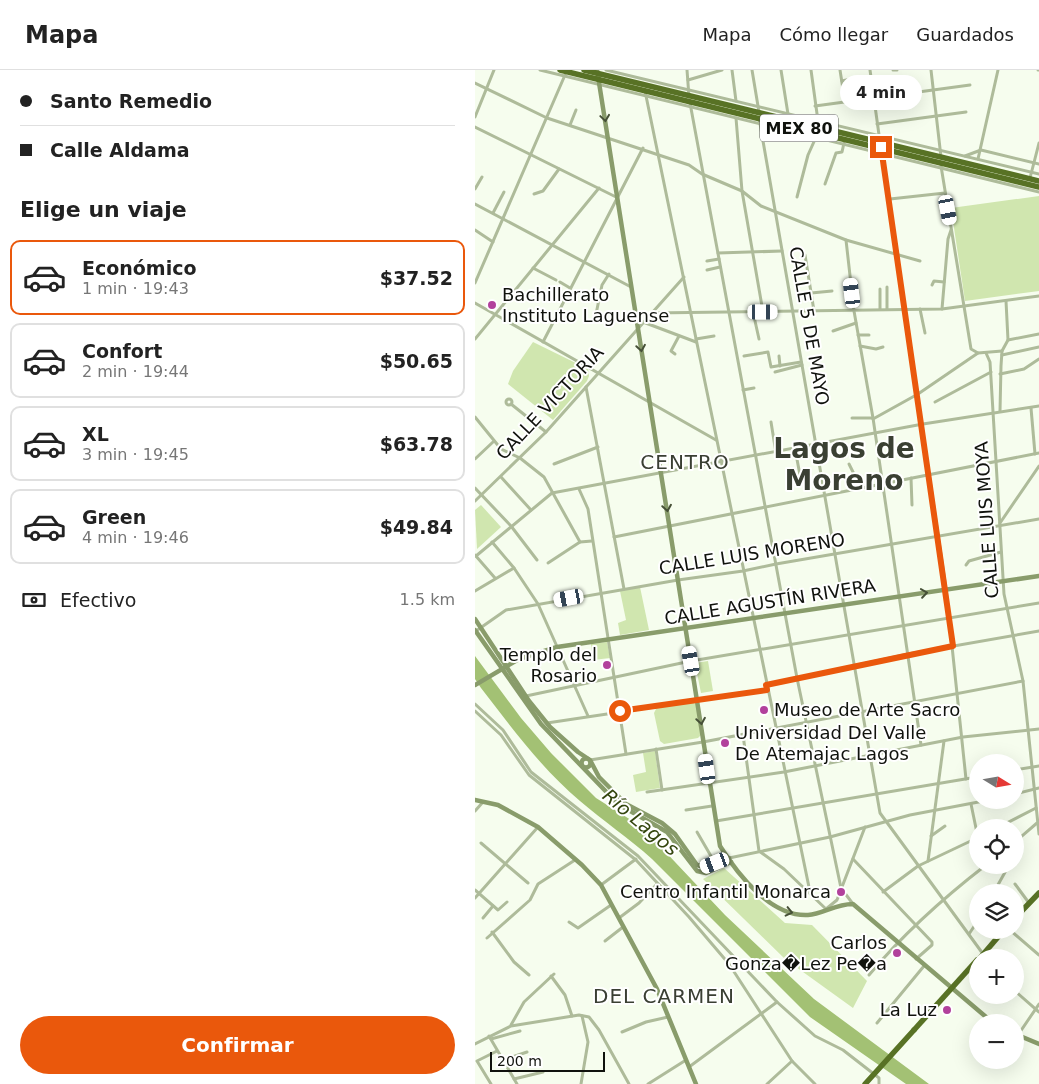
<!DOCTYPE html>
<html lang="es">
<head>
<meta charset="utf-8">
<style>
  body { margin:0; font-family:"DejaVu Sans",sans-serif; background:#f2f2f2; color:#222; height:100vh; display:flex; flex-direction:column; font-size:19px; white-space:nowrap }
  * { box-sizing:border-box; margin:0 }
  p { font-size:16px; color:#767676 }
  .icon { flex:none; width:28px; height:28px; fill:none; stroke:currentColor; stroke-width:2; stroke-linecap:round; stroke-linejoin:round }
  .map { position:relative; flex:1; overflow:hidden }
  .drawer { display:flex; flex-direction:column; background:#fff; width:475px }
  .drawer>* { flex:none }
  .hud { display:grid; align-content:center; height:110px; padding:0 20px; background:#fff }
  .needle { width:32px; rotate:101deg }
  .controls { position:absolute; left:494px; top:684px; display:grid; gap:10px }
  .controls a { display:grid; place-items:center; width:55px; height:55px; border-radius:50%; background:#fff; box-shadow:0 5px 20px #0002; font-size:25px }
  .scale { position:absolute; left:15px; bottom:12px; width:115px; box-sizing:border-box; padding-left:5px; border:2px solid #10120d; border-top:0; font-size:14px; line-height:18px; white-space:nowrap; color:#10120d; -webkit-text-stroke:4px #fff; paint-order:stroke }
  .end { position:absolute; width:22px; height:22px; margin:-11px; border:6px solid #ea580c; background:#fff; box-shadow:0 0 0 2px #fff }
  .from { border-radius:50% }
  .bubble { position:absolute; height:35px; border-radius:18px; background:#fff; box-shadow:0 5px 20px #0002; font-size:16px; font-weight:600; line-height:35px; text-align:center }
  .car { position:absolute; width:15px; height:30px; margin:-15px -8px; border-radius:6px; box-shadow:0 0 4px 1px #0007; background:linear-gradient(#fff 24%,#345 0 40%,#fff 0 76%,#345 0 86%,#fff 0) }
  .hud b { display:flex; align-items:center; gap:18px; height:48px; font-size:19px }
  .hud b+b { border-top:1px solid #e0e0e0 }
  .hud i { width:12px; height:12px; background:#222 }
  ul { padding:0; list-style:none }
  li { display:flex; align-items:center; gap:15px; height:75px; margin:0 10px 8px; padding:0 10px; border:2px solid #e0e0e0; border-radius:10px }
  li div { flex:1 }
  li b { display:block; font-size:19px }
  li em { font-style:normal; font-weight:600 }
  li.active { border-color:#ea580c }
  li>.icon { width:45px; height:45px; stroke-width:1.5 }
  h2 { padding:0 20px; font-size:22px; line-height:60px }
  .pay { display:flex; align-items:center; gap:12px; height:55px; padding:0 20px; font-size:19px }
  .pay p { margin-inline-start:auto }
  .action { display:flex; gap:10px; margin-top:auto; padding:10px 20px }
  .action a { flex:1; height:58px; border-radius:30px; background:#ea580c; color:#fff; font-size:20px; font-weight:600; line-height:58px; text-align:center }
  header { display:flex; align-items:center; gap:30px; box-sizing:border-box; height:70px; padding:0 25px; background:#fff; border-bottom:1px solid #e0e0e0 }
  header strong { font-size:24px }
  nav { display:flex; gap:28px; margin-inline-start:auto; font-size:18px }
  main { display:flex; flex:1; min-height:0 }
  .map>svg:first-child { display:block }
</style>
</head>
<body>
<header>
<strong>Mapa</strong>
<nav><a>Mapa</a><a>Cómo llegar</a><a>Guardados</a></nav>
</header>
<main>
<section class="drawer">
<div class="hud">
<b><i class="from"></i>Santo Remedio</b>
<b><i></i>Calle Aldama</b>
</div>
<h2>Elige un viaje</h2>
<ul>
<li class="active"><svg class="icon" aria-label="car" viewBox="0 0 24 24"><path d="M5 17H2v-5l4-1 3-4h7l3 4 3 1v5h-3M9 17h6M6 11h13"/><circle cx="7" cy="17" r="2"/><circle cx="17" cy="17" r="2"/></svg><div><b>Económico</b><p>1 min · 19:43</p></div><em>$37.52</em></li>
<li><svg class="icon" aria-label="car" viewBox="0 0 24 24"><path d="M5 17H2v-5l4-1 3-4h7l3 4 3 1v5h-3M9 17h6M6 11h13"/><circle cx="7" cy="17" r="2"/><circle cx="17" cy="17" r="2"/></svg><div><b>Confort</b><p>2 min · 19:44</p></div><em>$50.65</em></li>
<li><svg class="icon" aria-label="car" viewBox="0 0 24 24"><path d="M5 17H2v-5l4-1 3-4h7l3 4 3 1v5h-3M9 17h6M6 11h13"/><circle cx="7" cy="17" r="2"/><circle cx="17" cy="17" r="2"/></svg><div><b>XL</b><p>3 min · 19:45</p></div><em>$63.78</em></li>
<li><svg class="icon" aria-label="car" viewBox="0 0 24 24"><path d="M5 17H2v-5l4-1 3-4h7l3 4 3 1v5h-3M9 17h6M6 11h13"/><circle cx="7" cy="17" r="2"/><circle cx="17" cy="17" r="2"/></svg><div><b>Green</b><p>4 min · 19:46</p></div><em>$49.84</em></li>
</ul>
<div class="pay"><svg class="icon" aria-label="cash" viewBox="0 0 24 24"><path d="M3 7h18v10H3z"/><circle cx="12" cy="12" r="2"/></svg>Efectivo<p>1.5 km</p></div>
<div class="action"><a>Confirmar</a></div>
</section>
<div class="map">
<svg width="564" height="1014" viewBox="0 0 564 1014">
  <rect width="100%" height="100%" fill="#f6fdee"/>
  <g fill="#d0e6af">
    <path d="M564,126V221L490,231L476,138Z"/>
    <path d="M58,272L113,299L114,306L112,311L78,350L33,314L38,301Z"/>
    <path d="M6,435L26,457L2,479L0,440Z"/>
    <path d="M165,517L174,560L145,565L143,553L151,550L145,521Z"/>
    <path d="M132,572L135,588L118,590L116,574Z"/>
    <path d="M233,591L238,621L226,623L220,593Z"/>
    <path d="M217,632L221,634L226,665L223,668L189,674L185,671L179,643L182,637Z"/>
    <path d="M180,681L185,718L161,722L158,705L171,702L168,683Z"/>
    <path d="M249,798L310,853L337,855L392,911L378,938L310,889L228,809Z"/>
  </g>
  <path fill="#a3c174" d="M0,586L46,648L76,683L121,728L167,757L250,845L339,929L454,1014H431L335,947L177,789C154,768 128,751 105,731C66,698 37,658 6,618L0,609Z"/>
  <g fill="none" stroke-linecap="round" stroke-linejoin="round">
    <g stroke="#aebb9a" stroke-width="3">
      <path d="M65,0L564,122"/>
      <path d="M131,0L564,104"/>
      <path d="M212,0L214,27"/>
      <path d="M257,0L261,31"/>
      <path d="M277,0L284,42"/>
      <path d="M306,0L313,44"/>
      <path d="M336,0L343,51"/>
      <path d="M365,0L370,32"/>
      <path d="M395,0L405,72"/>
      <path d="M418,0H422"/>
      <path d="M456,0L466,87"/>
      <path d="M563,0H564"/>
      <path d="M213,10L247,0"/>
      <path d="M367,11L380,8"/>
      <path d="M0,13L72,48L214,95L227,104L267,121L286,136L371,170L445,191"/>
      <path d="M170,21L335,822"/>
      <path d="M215,33L322,608L366,818L378,834"/>
      <path d="M340,36L495,15"/>
      <path d="M0,47L19,0"/>
      <path d="M261,48L267,121L288,242"/>
      <path d="M284,48L405,743L511,888"/>
      <path d="M402,54L491,42"/>
      <path d="M95,55L101,40"/>
      <path d="M0,57L141,127"/>
      <path d="M406,78L471,519L491,709"/>
      <path d="M490,86L506,80L564,94"/>
      <path d="M503,89L523,0"/>
      <path d="M466,96L496,279L503,283"/>
      <path d="M555,108L564,73"/>
      <path d="M350,114L361,83L367,82L369,73"/>
      <path d="M0,119L7,107"/>
      <path d="M59,124L68,121L84,99"/>
      <path d="M322,127L333,85L342,65"/>
      <path d="M415,129L470,123"/>
      <path d="M0,134L156,217"/>
      <path d="M18,143L29,122"/>
      <path d="M0,160L18,172"/>
      <path d="M371,170L379,241L398,348L446,675"/>
      <path d="M243,183L307,181"/>
      <path d="M330,185L339,241"/>
      <path d="M232,191L244,189"/>
      <path d="M58,198L81,210"/>
      <path d="M232,200L245,197"/>
      <path d="M85,212L95,218"/>
      <path d="M0,213L90,5"/>
      <path d="M457,215L459,211L469,212"/>
      <path d="M405,219V239"/>
      <path d="M336,223L357,221"/>
      <path d="M0,233L241,370"/>
      <path d="M412,239V217"/>
      <path d="M445,239L450,263"/>
      <path d="M467,239L473,169L476,160"/>
      <path d="M278,242L284,269"/>
      <path d="M177,243L467,239L564,226"/>
      <path d="M120,249L127,215L134,204"/>
      <path d="M168,252L221,272"/>
      <path d="M358,261L381,253"/>
      <path d="M383,265H394"/>
      <path d="M0,269L124,118"/>
      <path d="M221,269L239,266"/>
      <path d="M533,270L564,264"/>
      <path d="M68,272L168,78"/>
      <path d="M385,276L401,279L408,277"/>
      <path d="M511,283L515,292L529,524L548,611L564,764"/>
      <path d="M200,284L196,281L204,266"/>
      <path d="M527,285L564,277"/>
      <path d="M269,286L293,282L296,297L326,292"/>
      <path d="M304,286L305,296"/>
      <path d="M300,302L327,295"/>
      <path d="M525,304L549,299L564,289"/>
      <path d="M111,317L149,519"/>
      <path d="M268,320L279,318"/>
      <circle cx="34" cy="332" r="3"/>
      <path d="M460,332L516,302"/>
      <path d="M36,334L71,362"/>
      <path d="M556,338L560,384"/>
      <path d="M525,341L526,296L527,281L533,270L531,231"/>
      <path d="M0,347L26,379L45,388L69,407L105,472"/>
      <path d="M377,348H398"/>
      <path d="M398,349L443,324L503,283L527,281"/>
      <path d="M296,352L301,383"/>
      <path d="M320,379L325,405"/>
      <path d="M0,389L18,372"/>
      <path d="M79,394L123,377"/>
      <path d="M374,394L386,418"/>
      <path d="M26,407L56,440"/>
      <path d="M436,408L437,435"/>
      <path d="M0,418L36,456L62,490"/>
      <path d="M104,419L113,439L151,684"/>
      <path d="M0,431L71,362L209,207"/>
      <path d="M525,453L564,396"/>
      <path d="M139,467L564,383"/>
      <path d="M17,472L39,498L63,534L113,646"/>
      <path d="M0,485L20,508"/>
      <path d="M1,486L77,423L448,354L564,336"/>
      <path d="M73,493L105,472L117,471"/>
      <path d="M491,495L494,491L526,482"/>
      <path d="M0,521L39,498"/>
      <path d="M1,561L31,540L203,510L268,501L301,494L564,449"/>
      <path d="M291,615L433,584L564,561"/>
      <path d="M51,626L216,591L564,533"/>
      <path d="M0,634L28,660L56,702L163,786L302,932L340,966L368,980L404,1008V1014"/>
      <path d="M0,641L26,665L54,705L161,790L214,847L254,894L317,991L340,1014"/>
      <path d="M72,653L292,620"/>
      <path d="M268,665L284,781L309,799L351,839L362,830L390,757"/>
      <path d="M181,679L187,720"/>
      <path d="M115,690L228,672L548,611"/>
      <path d="M540,700L564,696"/>
      <path d="M172,722L309,702L488,667L564,659"/>
      <path d="M540,724L564,718"/>
      <path d="M496,734L502,763"/>
      <path d="M211,740L237,736"/>
      <path d="M0,741L8,732"/>
      <path d="M241,751L502,707"/>
      <path d="M522,758L561,738"/>
      <path d="M222,762L240,793"/>
      <path d="M456,766L470,756"/>
      <path d="M540,772L562,753"/>
      <path d="M6,773L53,813"/>
      <path d="M254,788L355,767L435,745L514,730"/>
      <path d="M378,789L457,872V875L441,889"/>
      <path d="M453,791L469,671"/>
      <path d="M540,814L554,833"/>
      <path d="M126,815L161,789"/>
      <path d="M0,820L23,840L32,832"/>
      <path d="M408,822L443,796L502,768"/>
      <path d="M519,822L534,795"/>
      <path d="M0,828L63,757"/>
      <path d="M8,848L18,836"/>
      <path d="M144,848L164,833L182,814"/>
      <path d="M94,852L103,858L136,835"/>
      <path d="M535,860L564,885"/>
      <path d="M17,862L39,892L54,905"/>
      <path d="M494,864L502,852"/>
      <path d="M12,868L55,830L63,814L100,790"/>
      <path d="M130,871L148,857"/>
      <path d="M394,905C429,863 467,829 511,795"/>
      <path d="M76,906L90,925L97,946"/>
      <path d="M540,921L564,942"/>
      <path d="M402,953L449,896"/>
      <path d="M36,955L49,932L79,904"/>
      <path d="M147,962L171,952L193,947"/>
      <path d="M543,965L564,934"/>
      <path d="M14,966L42,1014"/>
      <path d="M16,969L45,961"/>
      <path d="M0,974L36,956L104,945L114,947L124,960L154,1014"/>
      <path d="M28,990L52,982"/>
      <path d="M214,997L302,932"/>
      <path d="M39,1009L68,1002"/>
      <path d="M16,1014L2,991L22,981"/>
      <path d="M106,1014L113,972L107,946"/>
      <path d="M173,1014L211,990"/>
      <path d="M292,1014L317,991"/>
    </g>
    <g stroke="#899c6b" stroke-width="4.5">
      <path d="M122,0L245,776C263,805 296,847 333,845C348,844 360,834 378,834L517,952"/>
      <path d="M0,549L54,631L75,657L103,682L115,690L124,707L151,734L187,753L200,764L222,795L229,797L254,788"/>
      <path d="M0,560L66,654L143,734L192,762L222,801L231,803L256,792"/>
      <path d="M0,615L44,589L82,577L564,506"/>
      <circle cx="111" cy="693" r="4.5"/>
      <path d="M0,730L23,735L63,757L107,795L126,815L182,919L221,1014"/>
      <path d="M540,964L564,974"/>
    </g>
    <g stroke="#587225" stroke-width="5.5">
      <path d="M85,0L564,117"/>
      <path d="M109,0L564,111"/>
      <path d="M540,848L564,823"/>
      <path d="M505,888L529,860"/>
      <path d="M439,960L502,890"/>
    </g>
    <path stroke="#587225" stroke-width="5.5" d="M390,1014L439,960"/>
  </g>
  <defs><path id="oneway-chevron" d="M-2-3.5L2.5 0L-2 3.5" fill="none" stroke-width="1.6" stroke-linecap="round" stroke-linejoin="round" transform="scale(1.25)"/></defs>
  <g stroke="#465037">
    <use href="#oneway-chevron" transform="translate(130 48) rotate(82)"/>
    <use href="#oneway-chevron" transform="translate(166 278) rotate(81)"/>
    <use href="#oneway-chevron" transform="translate(192 438) rotate(81)"/>
    <use href="#oneway-chevron" transform="translate(449 523) rotate(-8)"/>
    <use href="#oneway-chevron" transform="translate(226 651) rotate(81)"/>
    <use href="#oneway-chevron" transform="translate(314 842) rotate(13)"/>
  </g>
  <g fill="none" stroke-linecap="round" stroke-linejoin="round">
    <path stroke="#ea580c" stroke-width="6" d="M145,641L292,620L291,615L478,576L406,77"/>
  </g>
  <g fill="#b2419c" stroke="#fff" stroke-width="2">
    <circle cx="17" cy="235" r="5"/>
    <circle cx="132" cy="595" r="5"/>
    <circle cx="289" cy="640" r="5"/>
    <circle cx="250" cy="673" r="5"/>
    <circle cx="366" cy="822" r="5"/>
    <circle cx="422" cy="883" r="5"/>
    <circle cx="472" cy="940" r="5"/>
  </g>
  <g text-anchor="middle" stroke-width="4" stroke-linejoin="round" paint-order="stroke">
    <rect fill="#fff" stroke="#585956" stroke-width="1" x="285" y="44.5" width="78" height="27" rx="4"/>
    <g font-size="16" font-weight="bold" fill="#10120d">
      <text x="324" y="64">MEX 80</text>
    </g>
    <g font-size="18" fill="#10120d" stroke="#fff" text-anchor="end">
      <text x="27" y="231" text-anchor="start">Bachillerato<tspan x="27" dy="21">Instituto Laguense</tspan></text>
      <text x="122" y="591">Templo del<tspan x="122" dy="21">Rosario</tspan></text>
      <text x="299" y="646" text-anchor="start">Museo de Arte Sacro</text>
      <text x="260" y="669" text-anchor="start">Universidad Del Valle<tspan x="260" dy="21">De Atemajac Lagos</tspan></text>
      <text x="356" y="828">Centro Infantil Monarca</text>
      <text x="412" y="879">Carlos<tspan x="412" dy="21">Gonza�Lez Pe�a</tspan></text>
      <text x="462" y="946">La Luz</text>
    </g>
    <g font-size="18" fill="#10120d" stroke="#fff">
      <text transform="translate(334 256) rotate(80)" y="6">CALLE 5 DE MAYO</text>
      <text transform="translate(75 333) rotate(-47)" y="6">CALLE VICTORIA</text>
      <text transform="translate(512 450) rotate(-94)" y="6">CALLE LUIS MOYA</text>
      <text transform="translate(277 484) rotate(-9)" y="6">CALLE LUIS MORENO</text>
      <text transform="translate(295 532) rotate(-9)" y="6">CALLE AGUSTÍN RIVERA</text>
    </g>
    <g font-size="19" font-style="italic" fill="#34460e" stroke="#fff">
      <text transform="translate(166 752) rotate(40)" y="7">Río Lagos</text>
    </g>
    <g font-size="20" letter-spacing="1" fill="#3a3f33" stroke="#fff">
      <text x="210" y="399">CENTRO</text>
      <text x="189" y="933">DEL CARMEN</text>
    </g>
    <g font-size="28" font-weight="bold" fill="#3a3f33" stroke="#fff">
      <text x="369" y="388">Lagos de<tspan x="369" dy="32">Moreno</tspan></text>
    </g>
  </g>
</svg>
<div class="controls">
<a><svg class="needle" viewBox="-14 -14 28 28"><path d="M0-13l5 13h-10z" fill="#e53935"/><path d="M0 13l5-13h-10z" fill="#767676"/></svg></a>
<a><svg class="icon" aria-label="locate" viewBox="0 0 24 24"><circle cx="12" cy="12" r="6"/><path d="M12 2v4M12 18v4M2 12h4M18 12h4"/></svg></a>
<a><svg class="icon" aria-label="layers" viewBox="0 0 24 24"><path d="M12 4l9 5-9 5-9-5zM3 14l9 5 9-5"/></svg></a>
<a>+</a>
<a>−</a>
</div>
<div class="scale">200 m</div>
<i class="end from" style="left:145px;top:641px"></i>
<i class="end" style="left:406px;top:77px"></i>
<div class="bubble" style="left:365px;top:5px;width:82px">4 min</div>
<i class="car" style="left:473px;top:140px;rotate:169deg"></i>
<i class="car" style="left:377px;top:223px;rotate:353deg"></i>
<i class="car" style="left:288px;top:242px;rotate:90deg"></i>
<i class="car" style="left:94px;top:528px;rotate:260deg"></i>
<i class="car" style="left:216px;top:591px;rotate:350deg"></i>
<i class="car" style="left:232px;top:699px;rotate:352deg"></i>
<i class="car" style="left:240px;top:793px;rotate:249deg"></i>
</div>
</main>
</body>
</html>
